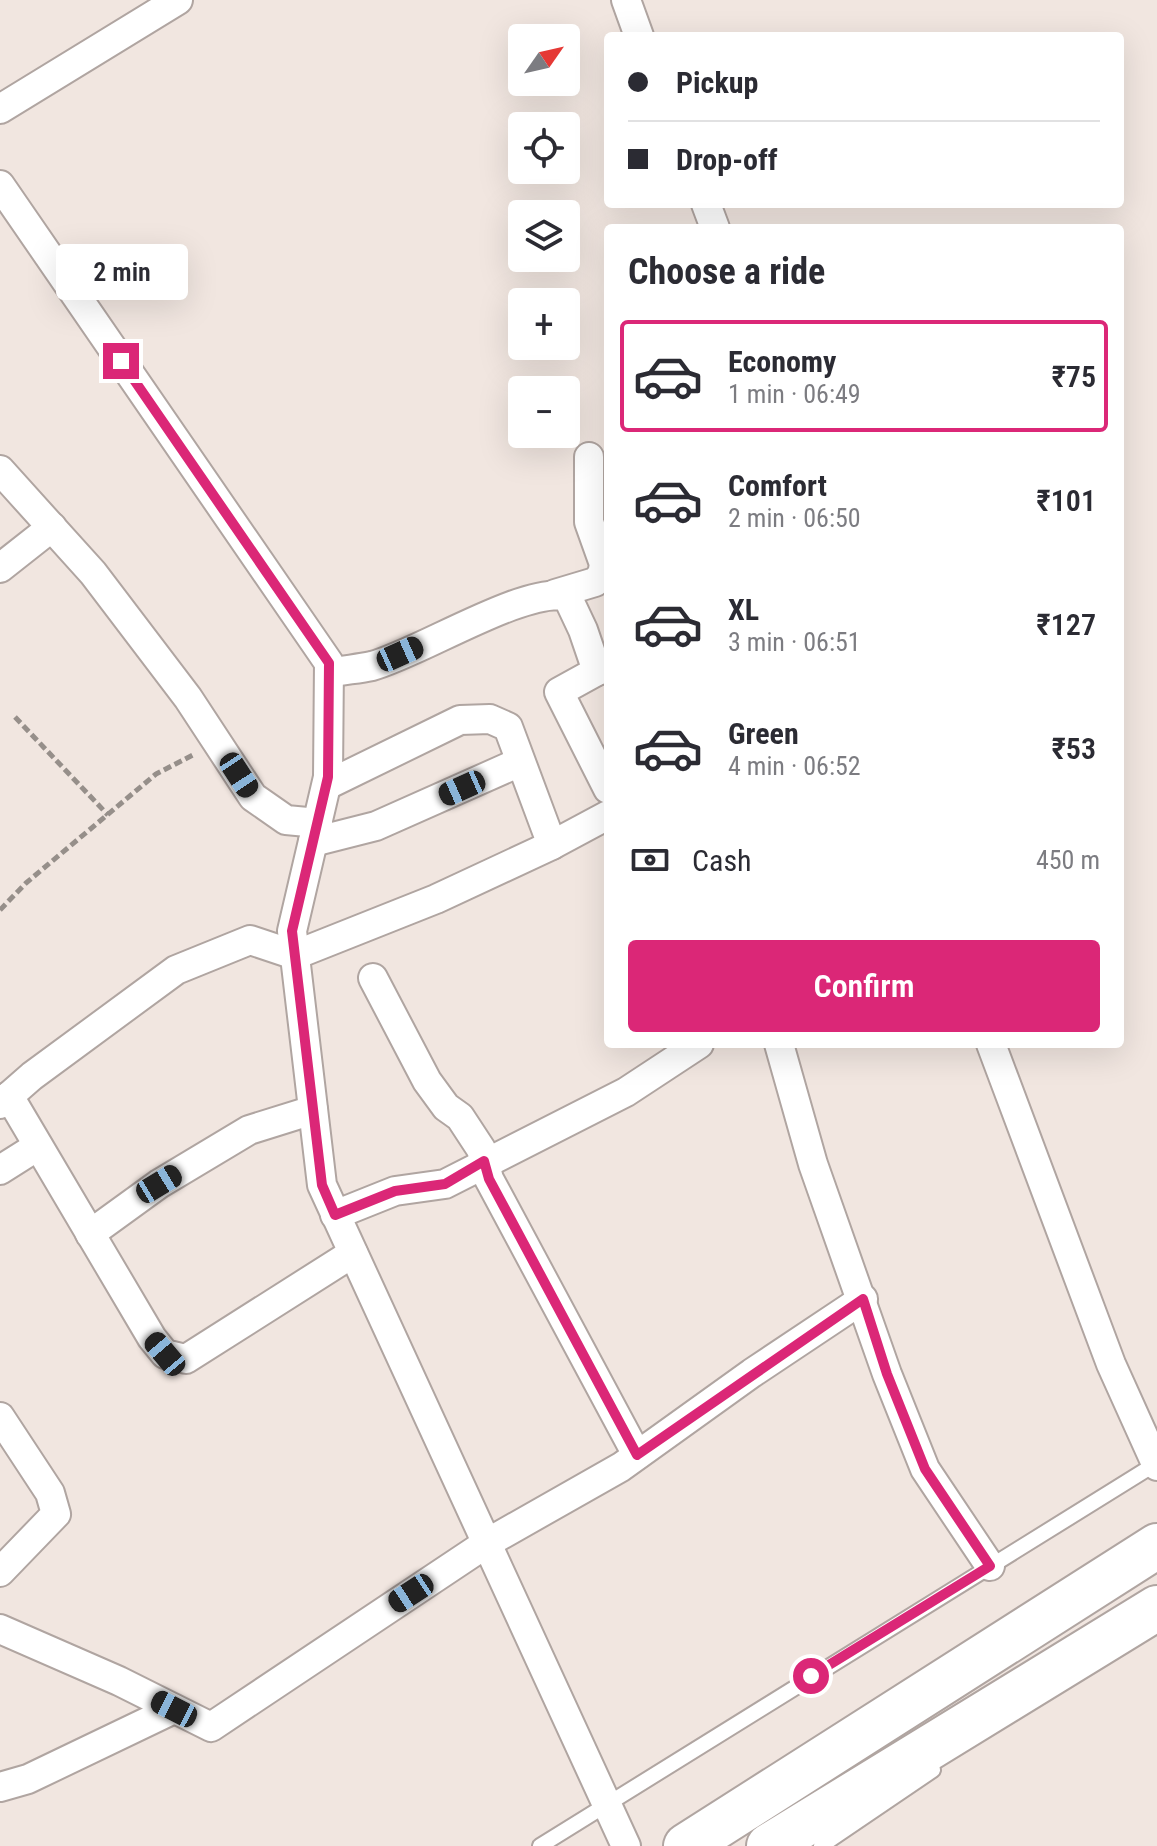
<!DOCTYPE html>
<html lang="en">
<head>
<meta charset="utf-8">
<style>
  body { margin:0; font-family:"Roboto Condensed",sans-serif; background:#f2f2f3; color:#2b2b33; height:100vh; display:flex; flex-direction:column; font-size:30px; white-space:nowrap }
  * { box-sizing:border-box; margin:0 }
  p { font-size:26px; color:#7c7c81 }
  .icon { flex:none; width:44px; height:44px; fill:none; stroke:currentColor; stroke-width:2; stroke-linecap:round; stroke-linejoin:round }
  .map { position:relative; flex:1; overflow:hidden }
  .sheet { position:absolute; left:604px; top:224px; width:520px; height:824px; display:flex; flex-direction:column; background:#fff; border-radius:8px; box-shadow:0 8px 32px #0002 }
  .sheet>* { flex:none }
  .guide { position:absolute; left:604px; top:32px; width:520px; height:176px; border-radius:8px; box-shadow:0 8px 32px #0002; display:grid; align-content:center; height:176px; padding:0 24px; background:#fff }
  .needle { width:52px; rotate:56deg }
  .controls { position:absolute; left:508px; top:24px; display:grid; gap:16px }
  .controls a { display:grid; place-items:center; width:72px; height:72px; border-radius:8px; background:#fff; box-shadow:0 8px 32px #0002; font-size:40px }
  .end { position:absolute; width:36px; height:36px; margin:-18px; border:10px solid #db2777; background:#fff; box-shadow:0 0 0 4px #fff }
  .from { border-radius:50% }
  .bubble { position:absolute; height:56px; border-radius:8px; background:#fff; box-shadow:0 8px 32px #0002; font-size:26px; font-weight:600; line-height:56px; text-align:center }
  .car { position:absolute; width:24px; height:48px; margin:-24px -12px; border-radius:10px; box-shadow:0 0 6px 2px #0007; background:linear-gradient(#222 24%,#8ab4d8 0 40%,#222 0 76%,#8ab4d8 0 86%,#222 0) }
  .guide b { display:flex; align-items:center; gap:28px; height:76px; font-size:30px }
  .guide b+b { border-top:2px solid #e1e1e2 }
  .guide i { width:20px; height:20px; background:#2b2b33 }
  ul { padding:0; list-style:none }
  li { display:flex; align-items:center; gap:24px; height:112px; margin:0 16px 12px; padding:0 8px; border:4px solid transparent; border-radius:8px }
  li div { flex:1 }
  li b { display:block; font-size:30px }
  li em { font-style:normal; font-weight:600 }
  li.current { border-color:#db2777 }
  li>.icon { width:72px; height:72px; stroke-width:1.5 }
  h2 { padding:0 24px; font-size:36px; line-height:96px }
  .pay { display:flex; align-items:center; gap:20px; height:88px; padding:0 24px; font-size:30px }
  .pay p { margin-inline-start:auto }
  .cta { display:flex; gap:16px; margin-top:auto; padding:16px 24px }
  .cta a { flex:1; height:92px; border-radius:8px; background:#db2777; color:#fff; font-size:32px; font-weight:600; line-height:92px; text-align:center }
  .map>svg:first-child { display:block }
</style>
</head>
<body>
<div class="map">
<svg width="1157" height="1846" viewBox="0 0 1157 1846">
  <rect width="100%" height="100%" fill="#f1e6e0"/>
  <g fill="none" stroke-linecap="round" stroke-linejoin="round">
    <defs>
      <g id="lane">
        <path d="M540,1846L1157,1463"/>
        <path d="M821,1846L933,1770"/>
      </g>
      <g id="street">
        <path d="M626,0L639,36"/>
        <path d="M0,109L178,0"/>
        <path d="M0,185L329,663L328,777L292,931L322,1185L626,1846"/>
        <path d="M706,204L715,228"/>
        <path d="M0,470L93,573L188,698L253,797L286,820L318,823"/>
        <path d="M0,568L52,527"/>
        <path d="M555,594L595,582L602,575L604,564L589,522V457"/>
        <path d="M608,665L559,692L608,789"/>
        <path d="M329,673C343,670 358,669 372,666C420,653 523,587 567,596L583,630L597,671"/>
        <path d="M327,785L460,720L490,719L508,727L552,845"/>
        <path d="M313,842L376,826L520,762"/>
        <path d="M373,978L427,1081L446,1107L460,1117L481,1149L489,1179L637,1455"/>
        <path d="M779,1044L813,1164L887,1374L925,1469L990,1566"/>
        <path d="M991,1044L1111,1364L1157,1466"/>
        <path d="M9,1096L152,1338L165,1354L186,1359L353,1253"/>
        <path d="M0,1104L32,1076L176,970L250,940L295,955L436,899L552,845L608,815"/>
        <path d="M0,1170L38,1146"/>
        <path d="M335,1215L395,1191L445,1184L626,1092L699,1044"/>
        <path d="M90,1234L159,1184L249,1130L313,1110"/>
        <path d="M0,1417L50,1493L56,1514L0,1572"/>
        <path d="M0,1629L119,1681L211,1727L487,1543L621,1467L752,1373L863,1299"/>
        <path d="M0,1787L28,1779L174,1709"/>
      </g>
      <g id="primary">
        <path d="M686,1846L1157,1546"/>
        <path d="M769,1846L1157,1608"/>
      </g>
    </defs>
    <use href="#lane" stroke="#b0a5a1" stroke-width="18"/>
    <use href="#street" stroke="#b0a5a1" stroke-width="32"/>
    <use href="#primary" stroke="#b0a5a1" stroke-width="48"/>
    <g stroke="#968f8a" stroke-width="5" stroke-dasharray="8 4" stroke-linecap="butt">
      <path d="M15,717L108,815"/>
      <path d="M0,910L26,883L156,774L193,755"/>
    </g>
    <use href="#lane" stroke="#fff" stroke-width="14"/>
    <use href="#street" stroke="#fff" stroke-width="28"/>
    <use href="#primary" stroke="#fff" stroke-width="44"/>
  </g>
  <g fill="none" stroke-linecap="round" stroke-linejoin="round">
    <path stroke="#db2777" stroke-width="10" d="M121,361L329,663L328,777L292,931L322,1185L335,1215L395,1191L445,1184L484,1161L489,1179L637,1455L863,1299L887,1374L925,1469L990,1566L811,1676"/>
  </g>
</svg>
<div class="controls">
<a><svg class="needle" viewBox="-14 -14 28 28"><path d="M0-13l5 13h-10z" fill="#e53935"/><path d="M0 13l5-13h-10z" fill="#7c7c81"/></svg></a>
<a><svg class="icon" aria-label="locate" viewBox="0 0 24 24"><circle cx="12" cy="12" r="6"/><path d="M12 2v4M12 18v4M2 12h4M18 12h4"/></svg></a>
<a><svg class="icon" aria-label="layers" viewBox="0 0 24 24"><path d="M12 4l9 5-9 5-9-5zM3 14l9 5 9-5"/></svg></a>
<a>+</a>
<a>−</a>
</div>
<i class="end from" style="left:811px;top:1676px"></i>
<i class="end" style="left:121px;top:361px"></i>
<div class="bubble" style="left:56px;top:244px;width:132px">2 min</div>
<i class="car" style="left:400px;top:654px;rotate:66deg"></i>
<i class="car" style="left:239px;top:775px;rotate:147deg"></i>
<i class="car" style="left:462px;top:788px;rotate:246deg"></i>
<i class="car" style="left:159px;top:1184px;rotate:59deg"></i>
<i class="car" style="left:165px;top:1354px;rotate:320deg"></i>
<i class="car" style="left:411px;top:1593px;rotate:237deg"></i>
<i class="car" style="left:174px;top:1709px;rotate:297deg"></i>
<div class="guide">
<b><i class="from"></i>Pickup</b>
<b><i></i>Drop-off</b>
</div>
<section class="sheet">
<h2>Choose a ride</h2>
<ul>
<li class="current"><svg class="icon" aria-label="car" viewBox="0 0 24 24"><path d="M5 17H2v-5l4-1 3-4h7l3 4 3 1v5h-3M9 17h6M6 11h13"/><circle cx="7" cy="17" r="2"/><circle cx="17" cy="17" r="2"/></svg><div><b>Economy</b><p>1 min · 06:49</p></div><em>₹75</em></li>
<li><svg class="icon" aria-label="car" viewBox="0 0 24 24"><path d="M5 17H2v-5l4-1 3-4h7l3 4 3 1v5h-3M9 17h6M6 11h13"/><circle cx="7" cy="17" r="2"/><circle cx="17" cy="17" r="2"/></svg><div><b>Comfort</b><p>2 min · 06:50</p></div><em>₹101</em></li>
<li><svg class="icon" aria-label="car" viewBox="0 0 24 24"><path d="M5 17H2v-5l4-1 3-4h7l3 4 3 1v5h-3M9 17h6M6 11h13"/><circle cx="7" cy="17" r="2"/><circle cx="17" cy="17" r="2"/></svg><div><b>XL</b><p>3 min · 06:51</p></div><em>₹127</em></li>
<li><svg class="icon" aria-label="car" viewBox="0 0 24 24"><path d="M5 17H2v-5l4-1 3-4h7l3 4 3 1v5h-3M9 17h6M6 11h13"/><circle cx="7" cy="17" r="2"/><circle cx="17" cy="17" r="2"/></svg><div><b>Green</b><p>4 min · 06:52</p></div><em>₹53</em></li>
</ul>
<div class="pay"><svg class="icon" aria-label="cash" viewBox="0 0 24 24"><path d="M3 7h18v10H3z"/><circle cx="12" cy="12" r="2"/></svg>Cash<p>450 m</p></div>
<div class="cta"><a>Confirm</a></div>
</section>
</div>
</body>
</html>
